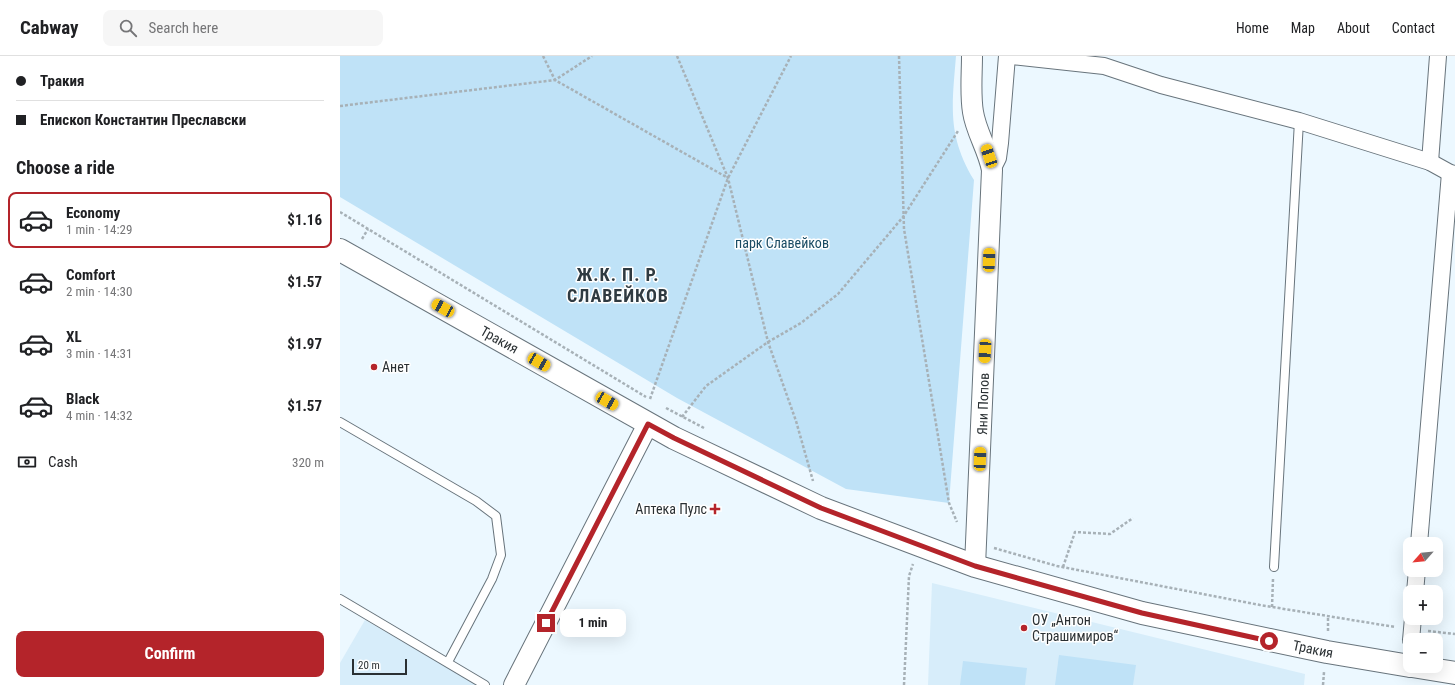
<!DOCTYPE html>
<html lang="en">
<head>
<meta charset="utf-8">
<style>
  body { margin:0; font-family:"Roboto Condensed",sans-serif; background:#f6f6f6; color:#202124; height:100vh; display:flex; flex-direction:column; font-size:15px; white-space:nowrap }
  * { box-sizing:border-box; margin:0 }
  p { font-size:13px; color:#757577 }
  .icon { flex:none; width:22px; height:22px; fill:none; stroke:currentColor; stroke-width:2; stroke-linecap:round; stroke-linejoin:round }
  .map { position:relative; flex:1; overflow:hidden }
  .drawer { display:flex; flex-direction:column; background:#fff; width:340px }
  .drawer>* { flex:none }
  .hud { display:grid; align-content:center; height:88px; padding:0 16px; background:#fff }
  .needle { width:26px; rotate:243deg }
  .buttons { position:absolute; left:1063px; top:481px; display:grid; gap:8px }
  .buttons a { display:grid; place-items:center; width:40px; height:40px; border-radius:8px; background:#fff; box-shadow:0 4px 16px #0002; font-size:20px }
  .scale { position:absolute; left:12px; bottom:10px; width:55px; box-sizing:border-box; padding-left:4px; border:2px solid #2a3033; border-top:0; font-size:11px; line-height:14px; white-space:nowrap; color:#2a3033; -webkit-text-stroke:3px #fff; paint-order:stroke }
  .end { position:absolute; width:18px; height:18px; margin:-9px; border:5px solid #b4242a; background:#fff; box-shadow:0 0 0 2px #fff }
  .from { border-radius:50% }
  .bubble { position:absolute; height:28px; border-radius:8px; background:#fff; box-shadow:0 4px 16px #0002; font-size:13px; font-weight:700; line-height:28px; text-align:center }
  .car { position:absolute; width:12px; height:24px; margin:-12px -6px; border-radius:5px; box-shadow:0 0 3px 1px #0007; background:linear-gradient(#f5c518 24%,#345 0 40%,#f5c518 0 76%,#345 0 86%,#f5c518 0) }
  .hud b { display:flex; align-items:center; gap:14px; height:38px; font-size:15px }
  .hud b+b { border-top:1px solid #e0e0e0 }
  .hud i { width:10px; height:10px; background:#202124 }
  ul { padding:0; list-style:none }
  li { display:flex; align-items:center; gap:12px; height:56px; margin:0 8px 6px; padding:0 8px; border:2px solid transparent; border-radius:8px }
  li div { flex:1 }
  li b { display:block; font-size:15px }
  li em { font-style:normal; font-weight:700 }
  li.current { border-color:#b4242a }
  li>.icon { width:36px; height:36px; stroke-width:1.5 }
  h2 { padding:0 16px; font-size:18px; line-height:48px }
  .pay { display:flex; align-items:center; gap:10px; height:44px; padding:0 16px; font-size:15px }
  .pay p { margin-inline-start:auto }
  .cta { display:flex; gap:8px; margin-top:auto; padding:8px 16px }
  .cta a { flex:1; height:46px; border-radius:8px; background:#b4242a; color:#fff; font-size:16px; font-weight:700; line-height:46px; text-align:center }
  header { display:flex; align-items:center; gap:24px; box-sizing:border-box; height:56px; padding:0 20px; background:#fff; border-bottom:1px solid #e0e0e0 }
  header strong { font-size:19px }
  nav { display:flex; gap:22px; margin-inline-start:auto; font-size:14px }
  .search { width:280px; height:36px; background:#f6f6f6; display:flex; align-items:center; gap:10px; box-sizing:border-box; padding:0 14px; border-radius:8px; color:#757577; font-size:15px }
  main { display:flex; flex:1; min-height:0 }
  .map>svg:first-child { display:block }
</style>
</head>
<body>
<header>
<strong>Cabway</strong>
<div class="search"><svg class="icon" aria-label="search" viewBox="0 0 24 24"><circle cx="10" cy="10" r="6"/><path d="M15 15l6 6"/></svg>Search here</div>
<nav><a>Home</a><a>Map</a><a>About</a><a>Contact</a></nav>
</header>
<main>
<section class="drawer">
<div class="hud">
<b><i class="from"></i>Тракия</b>
<b><i></i>Епископ Константин Преславски</b>
</div>
<h2>Choose a ride</h2>
<ul>
<li class="current"><svg class="icon" aria-label="car" viewBox="0 0 24 24"><path d="M5 17H2v-5l4-1 3-4h7l3 4 3 1v5h-3M9 17h6M6 11h13"/><circle cx="7" cy="17" r="2"/><circle cx="17" cy="17" r="2"/></svg><div><b>Economy</b><p>1 min · 14:29</p></div><em>$1.16</em></li>
<li><svg class="icon" aria-label="car" viewBox="0 0 24 24"><path d="M5 17H2v-5l4-1 3-4h7l3 4 3 1v5h-3M9 17h6M6 11h13"/><circle cx="7" cy="17" r="2"/><circle cx="17" cy="17" r="2"/></svg><div><b>Comfort</b><p>2 min · 14:30</p></div><em>$1.57</em></li>
<li><svg class="icon" aria-label="car" viewBox="0 0 24 24"><path d="M5 17H2v-5l4-1 3-4h7l3 4 3 1v5h-3M9 17h6M6 11h13"/><circle cx="7" cy="17" r="2"/><circle cx="17" cy="17" r="2"/></svg><div><b>XL</b><p>3 min · 14:31</p></div><em>$1.97</em></li>
<li><svg class="icon" aria-label="car" viewBox="0 0 24 24"><path d="M5 17H2v-5l4-1 3-4h7l3 4 3 1v5h-3M9 17h6M6 11h13"/><circle cx="7" cy="17" r="2"/><circle cx="17" cy="17" r="2"/></svg><div><b>Black</b><p>4 min · 14:32</p></div><em>$1.57</em></li>
</ul>
<div class="pay"><svg class="icon" aria-label="cash" viewBox="0 0 24 24"><path d="M3 7h18v10H3z"/><circle cx="12" cy="12" r="2"/></svg>Cash<p>320 m</p></div>
<div class="cta"><a>Confirm</a></div>
</section>
<div class="map">
<svg width="1115" height="629" viewBox="0 0 1115 629">
  <rect width="100%" height="100%" fill="#ecf8ff"/>
  <g fill="#d7edfa">
    <path d="M592,527L965,618L964,629H588Z"/>
    <path d="M25,564L138,629H0V607Z"/>
  </g>
  <g fill="#bfe2f7">
    <path d="M0,0H616C612,50 607,79 634,124L609,447L506,433L337,342L0,141Z"/>
    <path d="M719,599L796,609L793,629H715Z"/>
    <path d="M623,605L687,612L685,629H620Z"/>
  </g>
  <g fill="none" stroke-linecap="round" stroke-linejoin="round">
    <defs>
      <g id="service">
        <path d="M0,366L136,445L156,460L161,499L152,523L108,606"/>
        <path d="M934,511L959,65"/>
        <path d="M0,543L145,629"/>
      </g>
      <g id="minor">
        <path d="M671,0L764,10L821,29L959,65L1090,106L1110,117L1115,118"/>
        <path d="M1090,106L1098,0"/>
        <path d="M652,114L658,102L660,87L667,0"/>
        <path d="M1079,488L1110,117"/>
        <path d="M1075,536L1077,514"/>
        <path d="M1071,584L1073,562"/>
      </g>
      <g id="tertiary">
        <path d="M632,0C632,18 630,38 633,56C636,76 648,93 652,114L635,510"/>
        <path d="M174,629L308,368"/>
      </g>
      <g id="secondary">
        <path id="s1" d="M0,194L334,382L481,452L635,510L802,557L987,596L1070,610"/>
        <path d="M1072,610L1115,617"/>
      </g>
    </defs>
    <use href="#service" stroke="#68747c" stroke-width="10"/>
    <use href="#minor" stroke="#68747c" stroke-width="18"/>
    <use href="#tertiary" stroke="#68747c" stroke-width="22"/>
    <use href="#secondary" stroke="#68747c" stroke-width="24"/>
    <g stroke="#a7b1b7" stroke-width="2.5" stroke-dasharray="3 2" stroke-linecap="butt">
      <path d="M203,0L215,24L388,122"/>
      <path d="M337,0L388,122L428,286L456,365L473,425"/>
      <path d="M559,0L564,173L609,447L617,466"/>
      <path d="M0,50L215,24L252,0"/>
      <path d="M0,156L306,341"/>
      <path d="M22,183L28,173"/>
      <path d="M310,343L388,122L451,0"/>
      <path d="M326,352L364,372"/>
      <path d="M342,361L366,330L428,286L461,267L498,238L563,161L618,75"/>
      <path d="M654,492L717,510L920,549L1055,571"/>
      <path d="M723,511L735,476L770,478L793,462"/>
      <path d="M932,551L933,523"/>
      <path d="M988,575V560"/>
      <path d="M1088,575L1115,578"/>
      <path d="M564,629L569,520L573,508"/>
      <path d="M983,629L984,616"/>
    </g>
    <use href="#service" stroke="#fff" stroke-width="8"/>
    <use href="#minor" stroke="#fff" stroke-width="16"/>
    <use href="#tertiary" stroke="#fff" stroke-width="20"/>
    <use href="#secondary" stroke="#fff" stroke-width="22"/>
  </g>
  <g fill="none" stroke-linecap="round" stroke-linejoin="round">
    <path stroke="#b4242a" stroke-width="5" d="M206,567L308,368L334,382L481,452L635,510L802,557L929,585"/>
  </g>
  <g fill="#b4242a" stroke="#fff" stroke-width="1.5">
    <circle cx="34" cy="311" r="4"/>
    <path d="M373 447h4v4h4v4h-4v4h-4v-4h-4v-4h4z"/>
    <circle cx="684" cy="572" r="4"/>
  </g>
  <g text-anchor="middle" stroke-width="3" stroke-linejoin="round" paint-order="stroke">
    <g font-size="14" fill="#194b64" stroke="#fff">
      <text x="442" y="192">парк Славейков</text>
    </g>
    <g font-size="14" fill="#2a3033" stroke="#fff">
      <text dy="5" stroke="none"><textPath href="#s1" startOffset="183">Тракия</textPath></text>
      <text transform="translate(643 348) rotate(-88)" y="5">Яни Попов</text>
      <text dy="5" stroke="none"><textPath href="#s1" startOffset="1059">Тракия</textPath></text>
    </g>
    <g font-size="14" fill="#2a3033" stroke="#fff" text-anchor="start">
      <text x="42" y="316">Анет</text>
      <text x="367" y="458" text-anchor="end">Аптека Пулс</text>
      <text x="692" y="569">ОУ „Антон<tspan x="692" dy="16">Страшимиров“</tspan></text>
    </g>
    <g font-size="18" font-weight="bold" letter-spacing="1" fill="#2f3a41" stroke="#fff">
      <text x="278" y="225">Ж.К. П. Р.<tspan x="278" dy="21">СЛАВЕЙКОВ</tspan></text>
    </g>
  </g>
</svg>
<div class="buttons">
<a><svg class="needle" viewBox="-14 -14 28 28"><path d="M0-13l5 13h-10z" fill="#e53935"/><path d="M0 13l5-13h-10z" fill="#757577"/></svg></a>
<a>+</a>
<a>−</a>
</div>
<div class="scale">20 m</div>
<i class="end from" style="left:929px;top:585px"></i>
<i class="end" style="left:206px;top:567px"></i>
<div class="bubble" style="left:220px;top:553px;width:66px">1 min</div>
<i class="car" style="left:649px;top:100px;rotate:341deg"></i>
<i class="car" style="left:649px;top:204px;rotate:2deg"></i>
<i class="car" style="left:103px;top:252px;rotate:299deg"></i>
<i class="car" style="left:645px;top:295px;rotate:183deg"></i>
<i class="car" style="left:199px;top:306px;rotate:120deg"></i>
<i class="car" style="left:267px;top:345px;rotate:120deg"></i>
<i class="car" style="left:640px;top:403px;rotate:2deg"></i>
</div>
</main>
</body>
</html>
